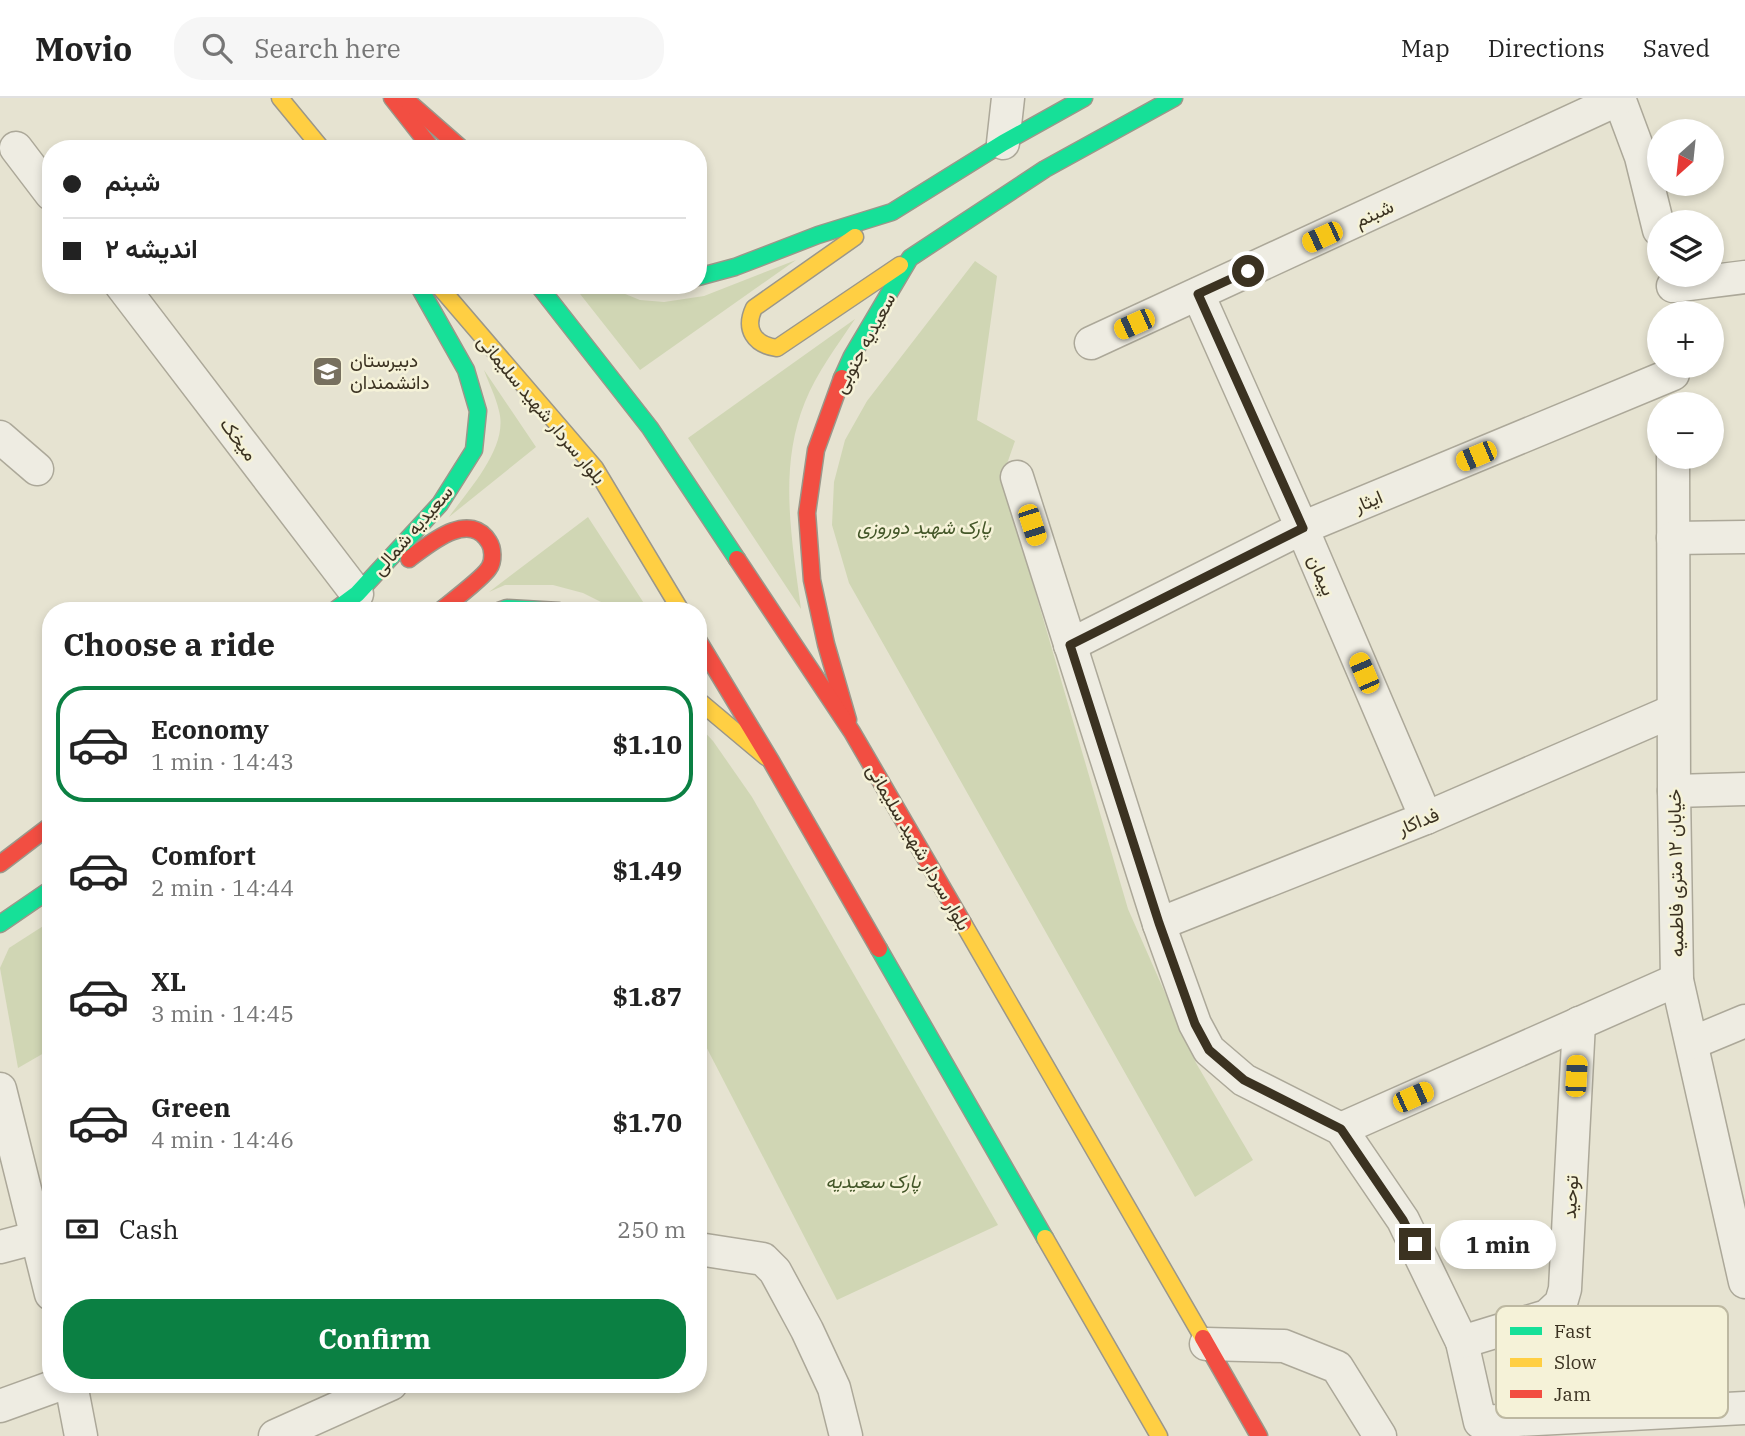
<!DOCTYPE html>
<html lang="en">
<head>
<meta charset="utf-8">
<style>
  body { margin:0; font-family:"IBM Plex Serif",Vazirmatn,serif; background:#f6f6f6; color:#222; height:100vh; display:flex; flex-direction:column; font-size:26px; white-space:nowrap }
  * { box-sizing:border-box; margin:0 }
  p { font-size:23px; color:#767676 }
  .icon { flex:none; width:38px; height:38px; fill:none; stroke:currentColor; stroke-width:2; stroke-linecap:round; stroke-linejoin:round }
  .map { position:relative; flex:1; overflow:hidden }
  .drawer { position:absolute; left:42px; top:504px; width:665px; height:791px; display:flex; flex-direction:column; background:#fff; border-radius:28px; box-shadow:0 4px 10px #0003 }
  .drawer>* { flex:none }
  .banner { position:absolute; left:42px; top:42px; width:665px; height:154px; border-radius:28px; box-shadow:0 4px 10px #0003; display:grid; align-content:center; height:154px; padding:0 21px; background:#fff }
  .needle { width:46px; rotate:207deg }
  .fabs { position:absolute; left:1647px; top:21px; display:grid; gap:14px }
  .fabs a { display:grid; place-items:center; width:77px; height:77px; border-radius:50%; background:#fff; box-shadow:0 4px 10px #0003; font-size:35px }
  .end { position:absolute; width:32px; height:32px; margin:-16px; border:9px solid #3b3221; background:#fff; box-shadow:0 0 0 4px #fff }
  .from { border-radius:50% }
  .bubble { position:absolute; height:49px; border-radius:24px; background:#fff; box-shadow:0 4px 10px #0003; font-size:23px; font-weight:700; line-height:49px; text-align:center }
  .car { position:absolute; width:21px; height:42px; margin:-21px -10px; border-radius:9px; box-shadow:0 0 5px 2px #0007; background:linear-gradient(#f5c518 24%,#345 0 40%,#f5c518 0 76%,#345 0 86%,#f5c518 0) }
  .banner b { display:flex; align-items:center; gap:24px; height:66px; font-size:26px }
  .banner b+b { border-top:2px solid #e0e0e0 }
  .banner i { width:18px; height:18px; background:#222 }
  ul { padding:0; list-style:none }
  li { display:flex; align-items:center; gap:21px; height:116px; margin:0 14px 10px; padding:0 7px; border:4px solid transparent; border-radius:28px }
  li div { flex:1 }
  li b { display:block; font-size:26px }
  li em { font-style:normal; font-weight:700 }
  li.active { border-color:#0b8043 }
  li>.icon { width:63px; height:63px; stroke-width:1.5 }
  h2 { padding:0 21px; font-size:32px; line-height:84px }
  .pay { display:flex; align-items:center; gap:18px; height:77px; padding:0 21px; font-size:26px }
  .pay p { margin-inline-start:auto }
  .action { display:flex; gap:14px; margin-top:auto; padding:14px 21px }
  .action a { flex:1; height:80px; border-radius:28px; background:#0b8043; color:#fff; font-size:28px; font-weight:700; line-height:80px; text-align:center }
  header { display:flex; align-items:center; gap:42px; box-sizing:border-box; height:98px; padding:0 35px; background:#fff; border-bottom:2px solid #e0e0e0 }
  header strong { font-size:33px }
  nav { display:flex; gap:38px; margin-inline-start:auto; font-size:24px }
  .search { width:490px; height:63px; background:#f6f6f6; display:flex; align-items:center; gap:18px; box-sizing:border-box; padding:0 24px; border-radius:28px; color:#767676; font-size:26px }
  .map>svg:first-child { display:block }
</style>
</head>
<body>
<header>
<strong>Movio</strong>
<div class="search"><svg class="icon" aria-label="search" viewBox="0 0 24 24"><circle cx="10" cy="10" r="6"/><path d="M15 15l6 6"/></svg>Search here</div>
<nav><a>Map</a><a>Directions</a><a>Saved</a></nav>
</header>
<div class="map">
<svg width="1745" height="1338" viewBox="0 0 1745 1338">
  <rect width="100%" height="100%" fill="#e6e3d1"/>
  <g fill="#d0d6b4">
    <path d="M796,162L640,272L573,187H603L640,202L664,204L704,198Z"/>
    <path d="M975,163L997,178L977,322L1015,343L1002,380L1128,811L1196,965L1253,1062L1195,1099L849,485L832,427L834,384L845,342L867,303Z"/>
    <path d="M855,221C837,248 817,274 805,304C778,370 792,442 801,511L688,340Z"/>
    <path d="M484,272L536,349L449,419C468,392 509,349 499,313C496,299 489,286 484,272Z"/>
    <path d="M588,419L649,513H619L583,495L553,487H505L489,494Z"/>
    <path d="M698,627L713,643L752,699L998,1127L837,1202L698,933Z"/>
    <path d="M51,823V951L18,970L0,870L9,850Z"/>
  </g>
  <g fill="none" stroke-linecap="round" stroke-linejoin="round">
    <defs>
      <g id="street">
        <path d="M1619,0L1641,59L1659,132"/>
        <path d="M1003,45L1008,0"/>
        <path d="M16,50L51,96"/>
        <path d="M121,187L357,496"/>
        <path d="M1673,188L1745,179"/>
        <path d="M1198,196L1302,430L1426,720"/>
        <path d="M1091,245L1619,1"/>
        <path d="M0,339L37,371"/>
        <path d="M1673,359L1674,693L1677,882L1745,1184"/>
        <path d="M1017,379L1159,826L1195,926L1209,952L1244,982L1341,1031L1403,1122L1462,1244L1480,1324L1745,1310"/>
        <path d="M1673,440L1745,439"/>
        <path d="M1070,547L1302,430L1673,276"/>
        <path d="M1674,693L1745,691"/>
        <path d="M1159,826L1426,720L1673,613"/>
        <path d="M1692,945L1745,923"/>
        <path d="M0,991L51,1196"/>
        <path d="M1341,1031L1677,882"/>
        <path d="M0,1149L38,1139L51,1132"/>
        <path d="M698,1153L705,1152L763,1161L775,1173L807,1232L834,1290L846,1338"/>
        <path d="M1462,1244L1547,1218L1561,1205L1565,1191L1579,925"/>
        <path d="M1206,1246L1284,1248L1337,1269L1380,1338"/>
        <path d="M71,1286L81,1338"/>
        <path d="M0,1308L61,1286"/>
        <path d="M275,1338L391,1286"/>
      </g>
      <g id="fast">
        <path d="M698,179L735,169L818,137L892,114L1003,45L1084,0"/>
        <path d="M538,187L650,330L737,461"/>
        <path d="M842,280L852,258L910,160L1045,71L1174,0"/>
        <path d="M334,513L357,496L440,406L474,352L478,313L466,272L418,187"/>
        <path d="M499,513L507,510L559,513"/>
        <path d="M0,826L51,791"/>
        <path d="M879,851L1045,1140"/>
      </g>
      <g id="slow">
        <path d="M280,0L322,51"/>
        <path d="M855,139L754,210C744,231 754,247 777,250L900,167"/>
        <path d="M438,187L595,370L681,513"/>
        <path d="M698,602L766,659"/>
        <path d="M963,825L1203,1240"/>
        <path d="M1045,1140L1159,1338"/>
      </g>
      <g id="jam">
        <path d="M392,0L432,51"/>
        <path d="M404,0L462,51"/>
        <path d="M842,280L816,352L807,415L812,482L826,546L848,622"/>
        <path d="M409,461C428,447 469,411 489,444C493,450 494,463 489,470C483,480 451,504 440,513"/>
        <path d="M737,461L852,634L963,825"/>
        <path d="M698,542L771,663L879,851"/>
        <path d="M0,766L51,727"/>
        <path d="M1203,1240L1259,1338"/>
      </g>
    </defs>
    <use href="#street" stroke="#aca899" stroke-width="35"/>
    <use href="#fast" stroke="#9b978a" stroke-width="19"/>
    <use href="#slow" stroke="#9b978a" stroke-width="19"/>
    <use href="#jam" stroke="#9b978a" stroke-width="19"/>
    <use href="#street" stroke="#eeece2" stroke-width="32"/>
    <use href="#fast" stroke="#16e098" stroke-width="16"/>
    <use href="#slow" stroke="#ffcf43" stroke-width="16"/>
    <use href="#jam" stroke="#f24e42" stroke-width="16"/>
  </g>
  <g fill="none" stroke-linecap="round" stroke-linejoin="round">
    <path stroke="#3b3221" stroke-width="9" d="M1248,173L1198,196L1303,430L1070,547L1159,825L1195,926L1209,952L1244,982L1341,1031L1403,1122L1415,1146"/>
  </g>
  <defs>
    <symbol id="school-square" viewBox="-11 -11 22 22"><rect x="-9" y="-9" width="18" height="18" rx="4" fill="#77705f" stroke="#f5f2d8"/><path d="M0-5L7-2L0 1L-7-2ZM-4 1L0 2.5L4 1V4Q0 6-4 4Z" fill="#fff"/></symbol>
  </defs>
  <g fill-rule="evenodd">
    <use href="#school-square" x="310" y="256" width="35" height="35"/>
  </g>
  <g text-anchor="middle" stroke-width="5" stroke-linejoin="round" paint-order="stroke">
    <g font-size="19" fill="#3b3221" stroke="#f5f2d8">
      <text transform="translate(1374 115) rotate(-25)" y="7">شبنم</text>
      <text transform="translate(864 245) rotate(-62)" y="7">سعیدیه جنوبی</text>
      <text transform="translate(542 311) rotate(50)" y="7">بلوار سردار شهید سلیمانی</text>
      <text transform="translate(239 341) rotate(53)" y="7">میخک</text>
      <text transform="translate(1368 403) rotate(-23)" y="7">ایثار</text>
      <text transform="translate(412 432) rotate(-49)" y="7">سعیدیه شمالی</text>
      <text transform="translate(1322 477) rotate(67)" y="7">پیمان</text>
      <text transform="translate(1418 723) rotate(-22)" y="7">فداکار</text>
      <text transform="translate(919 749) rotate(60)" y="7">بلوار سردار شهید سلیمانی</text>
      <text transform="translate(1675 775) rotate(-91)" y="7">خیابان ۱۲ متری فاطمیه</text>
      <text transform="translate(1570 1099) rotate(-87)" y="7">توحید</text>
    </g>
    <g font-size="19" fill="#3b3221" stroke="#f5f2d8" text-anchor="start">
      <text x="350" y="269">دبیرستان<tspan x="350" dy="22">دانشمندان</tspan></text>
    </g>
    <g font-size="19" font-style="italic" fill="#435628" stroke="#f5f2d8">
      <text x="924" y="436">پارک شهید دوروزی</text>
      <text x="873" y="1090">پارک سعیدیه</text>
    </g>
  </g>
  <rect x="1496" y="1208" width="232" height="112" rx="10" fill="#f5f2d8" stroke="#bdb8a1" stroke-width="2"/>
  <rect x="1510" y="1229" width="32" height="8" fill="#16e098"/>
  <rect x="1510" y="1260" width="32" height="9" fill="#ffcf43"/>
  <rect x="1510" y="1292" width="32" height="8" fill="#f24e42"/>
  <g font-size="19" fill="#3b3221">
    <text x="1554" y="1240">Fast</text>
    <text x="1554" y="1271">Slow</text>
    <text x="1554" y="1303">Jam</text>
  </g>
</svg>
<div class="fabs">
<a><svg class="needle" viewBox="-14 -14 28 28"><path d="M0-13l5 13h-10z" fill="#e53935"/><path d="M0 13l5-13h-10z" fill="#767676"/></svg></a>
<a><svg class="icon" aria-label="layers" viewBox="0 0 24 24"><path d="M12 4l9 5-9 5-9-5zM3 14l9 5 9-5"/></svg></a>
<a>+</a>
<a>−</a>
</div>
<i class="end from" style="left:1248px;top:173px"></i>
<i class="end" style="left:1415px;top:1146px"></i>
<div class="bubble" style="left:1440px;top:1122px;width:116px">1 min</div>
<i class="car" style="left:1322px;top:139px;rotate:245deg"></i>
<i class="car" style="left:1134px;top:226px;rotate:246deg"></i>
<i class="car" style="left:1476px;top:358px;rotate:247deg"></i>
<i class="car" style="left:1032px;top:427px;rotate:162deg"></i>
<i class="car" style="left:1364px;top:575px;rotate:337deg"></i>
<i class="car" style="left:1576px;top:978px;rotate:3deg"></i>
<i class="car" style="left:1413px;top:999px;rotate:66deg"></i>
<div class="banner">
<b><i class="from"></i>شبنم</b>
<b><i></i>اندیشه ۲</b>
</div>
<section class="drawer">
<h2>Choose a ride</h2>
<ul>
<li class="active"><svg class="icon" aria-label="car" viewBox="0 0 24 24"><path d="M5 17H2v-5l4-1 3-4h7l3 4 3 1v5h-3M9 17h6M6 11h13"/><circle cx="7" cy="17" r="2"/><circle cx="17" cy="17" r="2"/></svg><div><b>Economy</b><p>1 min · 14:43</p></div><em>$1.10</em></li>
<li><svg class="icon" aria-label="car" viewBox="0 0 24 24"><path d="M5 17H2v-5l4-1 3-4h7l3 4 3 1v5h-3M9 17h6M6 11h13"/><circle cx="7" cy="17" r="2"/><circle cx="17" cy="17" r="2"/></svg><div><b>Comfort</b><p>2 min · 14:44</p></div><em>$1.49</em></li>
<li><svg class="icon" aria-label="car" viewBox="0 0 24 24"><path d="M5 17H2v-5l4-1 3-4h7l3 4 3 1v5h-3M9 17h6M6 11h13"/><circle cx="7" cy="17" r="2"/><circle cx="17" cy="17" r="2"/></svg><div><b>XL</b><p>3 min · 14:45</p></div><em>$1.87</em></li>
<li><svg class="icon" aria-label="car" viewBox="0 0 24 24"><path d="M5 17H2v-5l4-1 3-4h7l3 4 3 1v5h-3M9 17h6M6 11h13"/><circle cx="7" cy="17" r="2"/><circle cx="17" cy="17" r="2"/></svg><div><b>Green</b><p>4 min · 14:46</p></div><em>$1.70</em></li>
</ul>
<div class="pay"><svg class="icon" aria-label="cash" viewBox="0 0 24 24"><path d="M3 7h18v10H3z"/><circle cx="12" cy="12" r="2"/></svg>Cash<p>250 m</p></div>
<div class="action"><a>Confirm</a></div>
</section>
</div>
</body>
</html>
